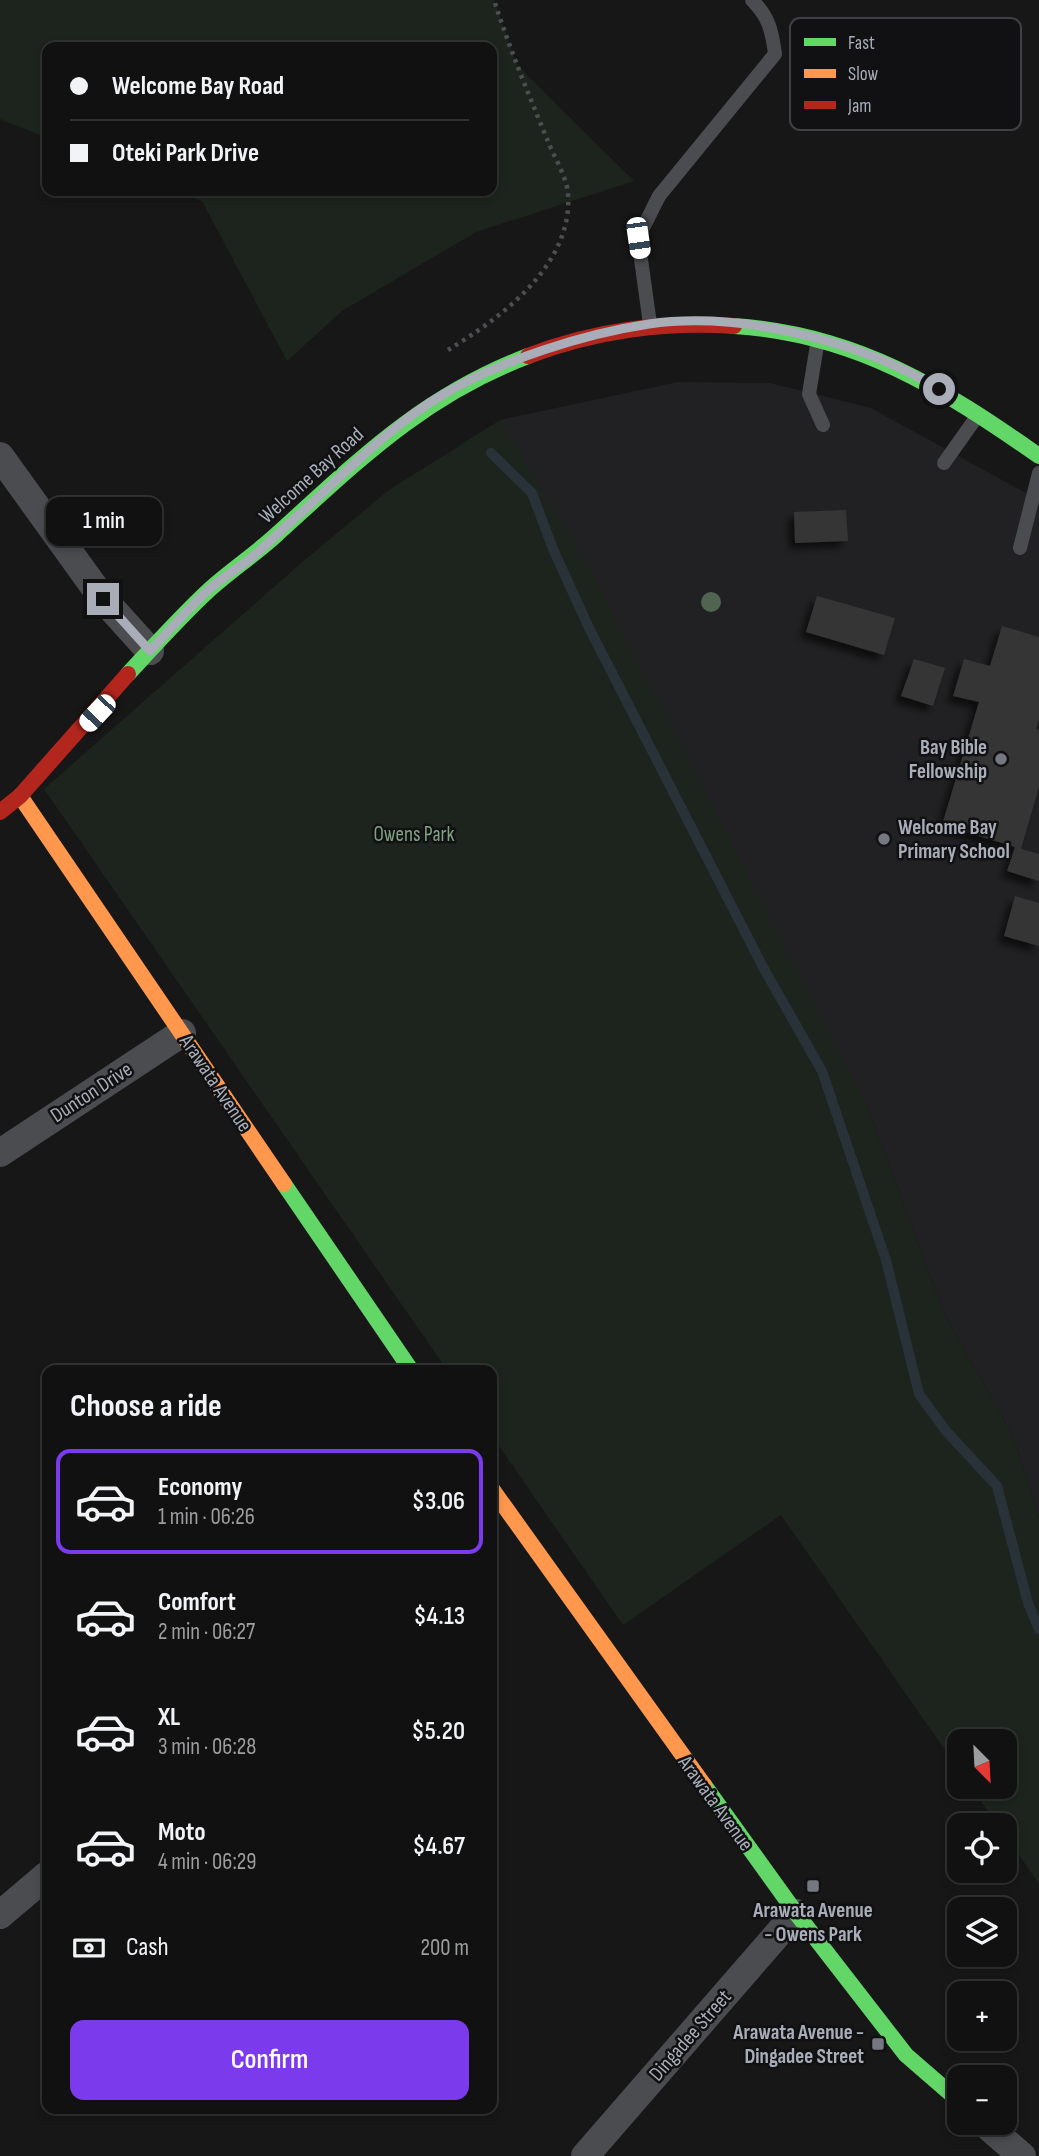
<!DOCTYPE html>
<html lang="en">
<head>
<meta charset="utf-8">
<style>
  body { margin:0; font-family:"Sofia Sans Condensed",sans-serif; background:#1e1f1f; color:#f1f3f6; height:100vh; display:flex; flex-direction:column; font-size:26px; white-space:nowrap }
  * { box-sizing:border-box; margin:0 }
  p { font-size:23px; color:#9c9d9f }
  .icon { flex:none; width:38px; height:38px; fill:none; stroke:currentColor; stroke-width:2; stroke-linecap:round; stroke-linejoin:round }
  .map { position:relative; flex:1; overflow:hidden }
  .panel { position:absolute; left:42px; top:1365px; width:455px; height:749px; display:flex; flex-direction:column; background:#111; border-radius:14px; box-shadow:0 4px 10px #0003,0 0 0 2px #303131 }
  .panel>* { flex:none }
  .banner { position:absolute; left:42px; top:42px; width:455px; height:154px; border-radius:14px; box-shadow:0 4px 10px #0003,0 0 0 2px #303131; display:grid; align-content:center; height:154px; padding:0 28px; background:#111 }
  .needle { width:46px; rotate:156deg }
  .fabs { position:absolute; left:947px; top:1729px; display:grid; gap:14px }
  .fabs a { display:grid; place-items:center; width:70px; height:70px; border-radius:14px; background:#111; box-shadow:0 4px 10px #0003,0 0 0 2px #303131; font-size:35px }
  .end { position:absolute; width:32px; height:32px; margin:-16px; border:9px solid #a8adb8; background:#111; box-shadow:0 0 0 4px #111 }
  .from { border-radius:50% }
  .bubble { position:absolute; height:49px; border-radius:14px; background:#111; box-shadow:0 4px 10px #0003,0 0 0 2px #303131; font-size:23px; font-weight:600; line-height:49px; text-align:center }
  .car { position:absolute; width:21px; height:42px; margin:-21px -10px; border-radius:9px; box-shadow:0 0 5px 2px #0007; background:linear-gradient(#fff 24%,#345 0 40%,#fff 0 76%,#345 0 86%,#fff 0) }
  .banner b { display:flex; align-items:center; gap:24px; height:66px; font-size:26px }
  .banner b+b { border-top:2px solid #303131 }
  .banner i { width:18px; height:18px; background:#f1f3f6 }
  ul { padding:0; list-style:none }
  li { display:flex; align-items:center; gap:21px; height:105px; margin:0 14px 10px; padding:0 14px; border:4px solid transparent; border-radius:14px }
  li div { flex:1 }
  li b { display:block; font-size:26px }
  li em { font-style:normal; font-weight:600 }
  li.on { border-color:#7c3aed }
  li>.icon { width:63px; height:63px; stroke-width:1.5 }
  h2 { padding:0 28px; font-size:32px; line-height:84px }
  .pay { display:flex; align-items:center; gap:18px; height:77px; padding:0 28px; font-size:26px }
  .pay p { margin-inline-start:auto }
  .cta { display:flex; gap:14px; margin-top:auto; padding:14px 28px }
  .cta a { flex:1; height:80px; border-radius:14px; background:#7c3aed; color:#fff; font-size:28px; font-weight:600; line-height:80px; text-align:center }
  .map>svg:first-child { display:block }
</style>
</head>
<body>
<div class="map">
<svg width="1039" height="2156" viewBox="0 0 1039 2156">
  <defs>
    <filter id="shadow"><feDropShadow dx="-6" dy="6" stdDeviation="3.5" flood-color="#0009"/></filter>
  </defs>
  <rect width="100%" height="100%" fill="#171717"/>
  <path fill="#212123" d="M678,382L770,383L871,408L1039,500V1517L1014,1438L944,1313L868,1108L500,420Z"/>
  <g fill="#1d241e">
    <path d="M0,0H494L517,65L634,181L476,232L342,311L287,361L202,201L176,191H492V47H47V138L0,119Z"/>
    <path d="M500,420L591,570L868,1108L944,1313L1014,1438L1039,1517V1884L1005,1835L1004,1825H998L971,1787H1004V1741H959V1770L781,1515L623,1625L492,1436V1370H447L44,789L300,564L389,490Z"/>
  </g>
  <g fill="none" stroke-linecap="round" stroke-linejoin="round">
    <path stroke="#2a3239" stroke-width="10" d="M491,453L532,493L553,549L589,628L764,969L822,1071L886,1260L919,1394L946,1431L997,1486L1028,1603L1039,1629"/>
  </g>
  <g fill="#353536" filter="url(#shadow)">
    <path d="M846,510L848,541L795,543L794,512Z"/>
    <path d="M817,596L895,618L884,655L806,632Z"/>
    <path d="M1002,626L1039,637V719L1036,729L1039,730V787L1021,849L1039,854V881L1007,871L1015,847L942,825L979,702L953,696L964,659L990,666Z"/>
    <path d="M914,659L945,668L933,706L901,696Z"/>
    <path d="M1015,896L1039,903V946L1004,936Z"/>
  </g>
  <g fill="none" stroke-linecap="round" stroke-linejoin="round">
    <path stroke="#4d4e52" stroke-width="4.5" stroke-dasharray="3.5 5" stroke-linecap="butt" d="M448,350C502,317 573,265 568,194C567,177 553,155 547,139C528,93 509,47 494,0"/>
    <g stroke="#4b4c50" stroke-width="14">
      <path d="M650,324L638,238L659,196L775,54C772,31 769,17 752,0"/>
      <path d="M818,339L809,394L823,425"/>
      <path d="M944,463L978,415"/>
      <path d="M1020,548L1039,473"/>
    </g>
    <g stroke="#4b4c50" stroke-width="28">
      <path d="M0,456L103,599L150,651"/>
      <path d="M0,1153L182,1033"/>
      <path d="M0,1915L47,1875"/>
      <path d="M984,2123L1022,2156"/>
      <path d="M585,2156L796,1913"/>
    </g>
    <g stroke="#63d668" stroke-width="16">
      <path d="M734,326C856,334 942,388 1039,456"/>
      <path d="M128,674C154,646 181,616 209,590C230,571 254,555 275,536C358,461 421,397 528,356"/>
      <path d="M284,1184L411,1370"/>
      <path d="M704,1785L796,1913L906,2055L959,2101"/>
    </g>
    <g stroke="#ff974d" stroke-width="16">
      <path d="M20,796L284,1184"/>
      <path d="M492,1489L704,1785"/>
    </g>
    <g stroke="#b3261e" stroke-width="16">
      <path d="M528,356C592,331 665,321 734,326"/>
      <path d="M0,812L20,796L128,674"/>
    </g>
  </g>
  <circle fill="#506451" cx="711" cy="602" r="10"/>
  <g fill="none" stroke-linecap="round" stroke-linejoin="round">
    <path stroke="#a8adb8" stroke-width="9" d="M103,599L150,651C168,632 185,612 204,594C218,580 236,570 251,558C268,544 284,527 302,512C347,471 391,425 444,394C502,360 583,334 649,324C740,311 861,341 939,389"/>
  </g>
  <g fill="#757880" stroke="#111113" stroke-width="2.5">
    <circle cx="1001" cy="759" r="7"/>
    <circle cx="884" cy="839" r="7"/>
    <rect x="806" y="1879" width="14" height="14" rx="3.5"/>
    <rect x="871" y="2037" width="14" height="14" rx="3.5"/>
  </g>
  <g text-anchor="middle" stroke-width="5" stroke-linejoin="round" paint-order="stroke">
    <g font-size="21" fill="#a8adb8" stroke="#111113">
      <text transform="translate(311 475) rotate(-42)" y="7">Welcome Bay Road</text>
      <text transform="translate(216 1083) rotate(56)" y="7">Arawata Avenue</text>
      <text transform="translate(91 1092) rotate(-33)" y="7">Dunton Drive</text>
      <text transform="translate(716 1803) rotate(54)" y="7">Arawata Avenue</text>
      <text transform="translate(690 2035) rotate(-49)" y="7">Dingadee Street</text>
    </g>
    <g font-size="21" font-weight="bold" fill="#a8adb8" stroke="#111113" text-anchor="end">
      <text x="987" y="754">Bay Bible<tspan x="987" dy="24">Fellowship</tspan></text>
      <text x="898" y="834" text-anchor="start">Welcome Bay<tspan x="898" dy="24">Primary School</tspan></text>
      <text x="813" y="1917" text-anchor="middle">Arawata Avenue<tspan x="813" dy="24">- Owens Park</tspan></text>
      <text x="864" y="2039">Arawata Avenue -<tspan x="864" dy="24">Dingadee Street</tspan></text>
    </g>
    <g font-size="21" fill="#7fa381" stroke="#111113">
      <text x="414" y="841">Owens Park</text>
    </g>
  </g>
  <rect x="790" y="18" width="231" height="112" rx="10" fill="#111113" stroke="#3e4045" stroke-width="2"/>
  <rect x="804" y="38" width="32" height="8" fill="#63d668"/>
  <rect x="804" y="69" width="32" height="9" fill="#ff974d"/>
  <rect x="804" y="101" width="32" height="8" fill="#b3261e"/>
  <g font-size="19" fill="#a8adb8">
    <text x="848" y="49">Fast</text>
    <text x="848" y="80">Slow</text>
    <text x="848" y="112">Jam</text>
  </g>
</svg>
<div class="fabs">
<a><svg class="needle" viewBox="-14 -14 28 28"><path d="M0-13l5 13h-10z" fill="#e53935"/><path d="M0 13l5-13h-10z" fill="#9c9d9f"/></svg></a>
<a><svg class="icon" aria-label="locate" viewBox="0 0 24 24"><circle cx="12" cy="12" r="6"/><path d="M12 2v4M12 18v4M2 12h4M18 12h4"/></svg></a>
<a><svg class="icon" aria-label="layers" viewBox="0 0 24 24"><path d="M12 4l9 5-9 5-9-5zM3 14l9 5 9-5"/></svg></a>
<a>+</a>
<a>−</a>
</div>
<i class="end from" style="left:939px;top:389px"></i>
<i class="end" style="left:103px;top:599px"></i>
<div class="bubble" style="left:46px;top:497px;width:116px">1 min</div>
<i class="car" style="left:638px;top:238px;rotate:172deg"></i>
<i class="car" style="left:97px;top:713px;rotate:223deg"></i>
<div class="banner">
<b><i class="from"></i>Welcome Bay Road</b>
<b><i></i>Oteki Park Drive</b>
</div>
<section class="panel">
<h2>Choose a ride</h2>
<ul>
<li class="on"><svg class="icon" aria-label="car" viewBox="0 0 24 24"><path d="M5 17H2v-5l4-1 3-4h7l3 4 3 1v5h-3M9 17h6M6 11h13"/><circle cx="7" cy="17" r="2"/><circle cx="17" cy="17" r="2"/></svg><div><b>Economy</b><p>1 min · 06:26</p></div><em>$3.06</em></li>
<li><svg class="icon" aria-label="car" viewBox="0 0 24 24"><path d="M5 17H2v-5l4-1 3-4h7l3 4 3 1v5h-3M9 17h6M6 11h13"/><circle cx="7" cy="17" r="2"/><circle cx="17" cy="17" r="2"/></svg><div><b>Comfort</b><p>2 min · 06:27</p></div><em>$4.13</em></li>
<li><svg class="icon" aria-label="car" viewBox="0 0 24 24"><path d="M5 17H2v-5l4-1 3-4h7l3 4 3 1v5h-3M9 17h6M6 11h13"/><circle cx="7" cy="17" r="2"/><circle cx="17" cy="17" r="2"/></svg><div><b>XL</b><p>3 min · 06:28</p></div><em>$5.20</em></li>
<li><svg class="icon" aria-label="car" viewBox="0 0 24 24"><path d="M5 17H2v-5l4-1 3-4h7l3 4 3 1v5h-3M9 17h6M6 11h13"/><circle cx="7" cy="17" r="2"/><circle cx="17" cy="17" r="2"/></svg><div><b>Moto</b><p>4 min · 06:29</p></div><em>$4.67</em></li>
</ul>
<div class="pay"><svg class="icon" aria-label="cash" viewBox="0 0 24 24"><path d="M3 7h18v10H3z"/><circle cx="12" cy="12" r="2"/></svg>Cash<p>200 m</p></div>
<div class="cta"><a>Confirm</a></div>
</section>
</div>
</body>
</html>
